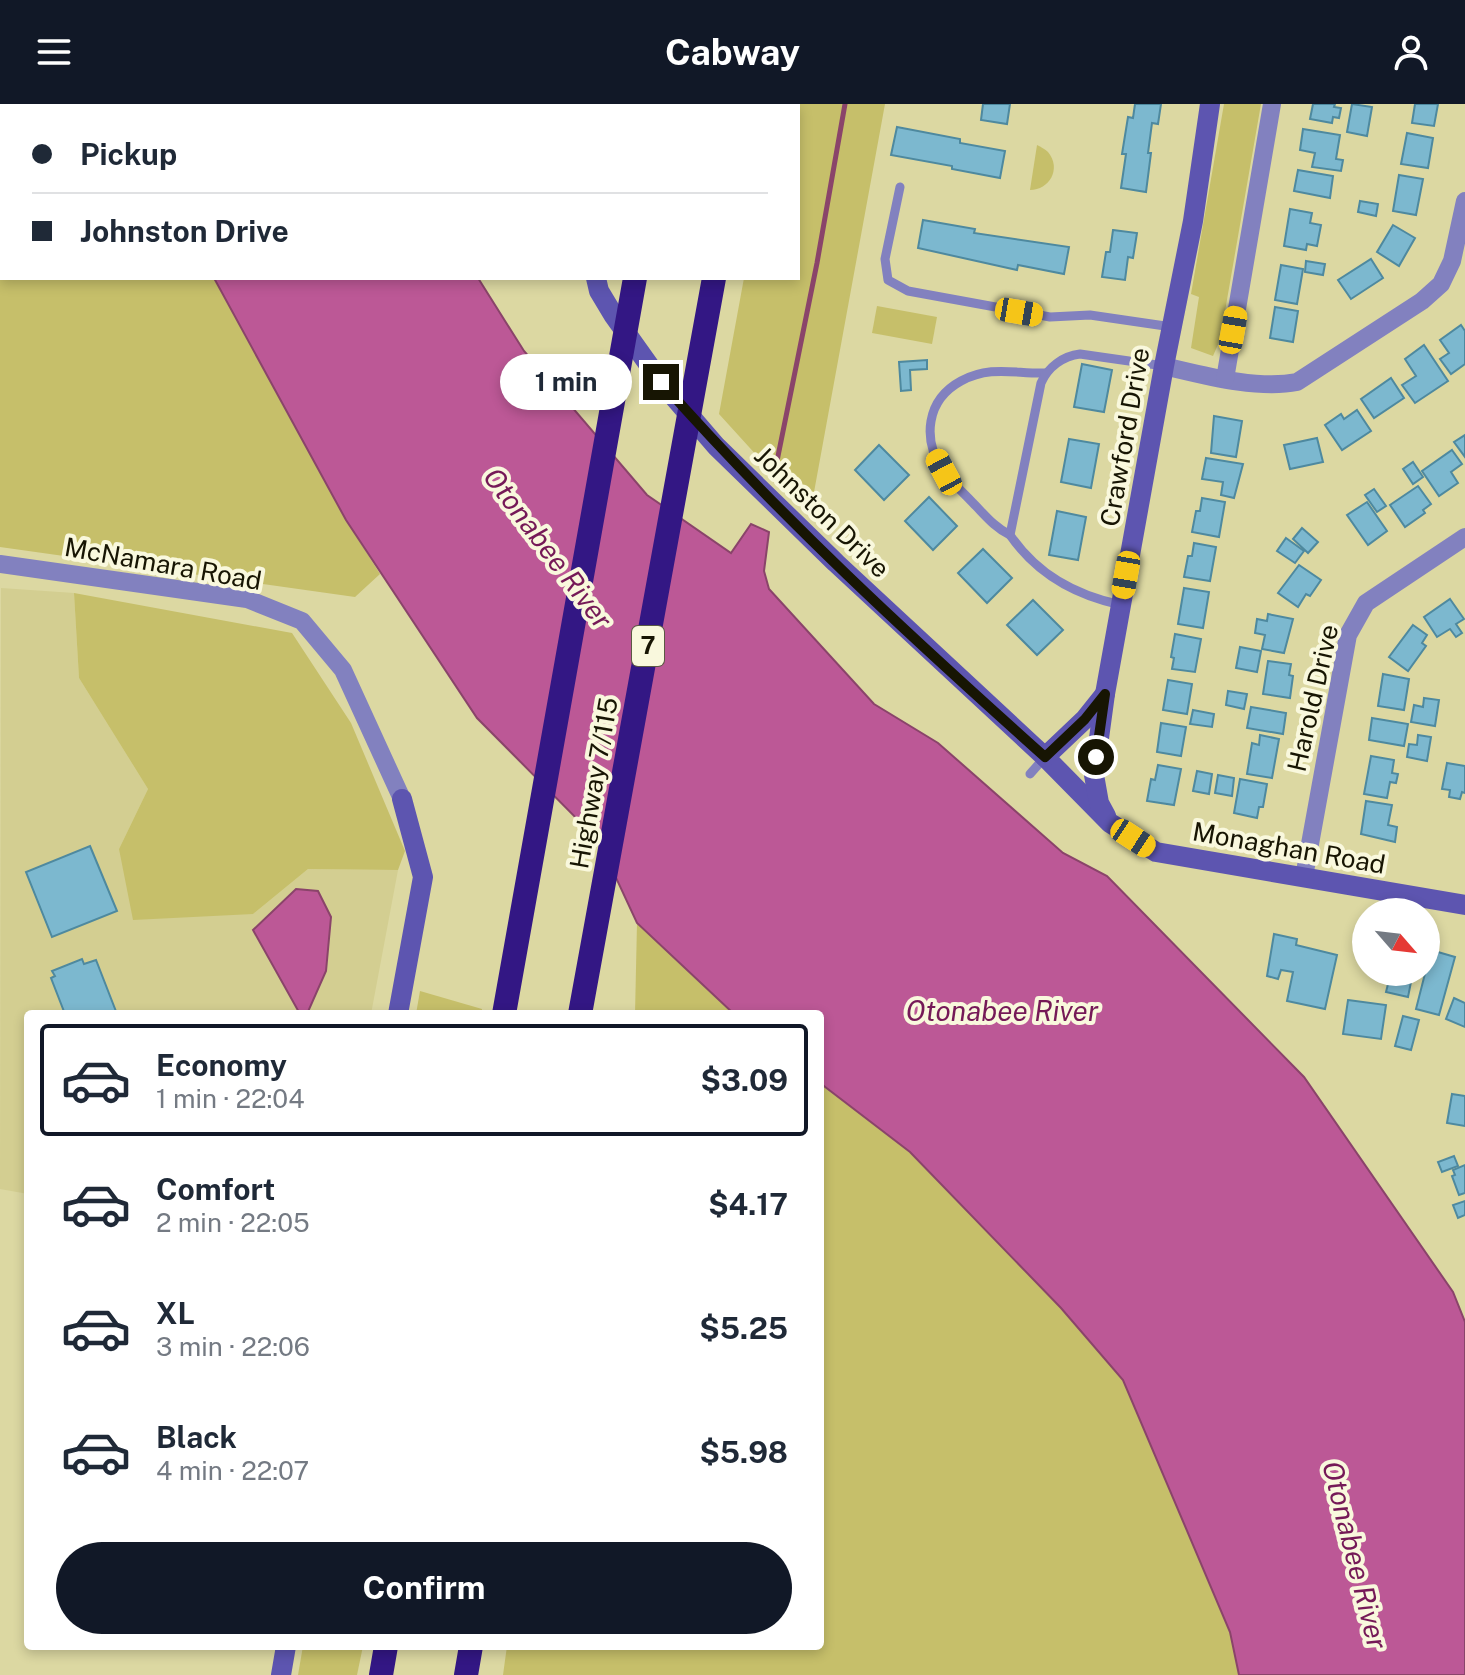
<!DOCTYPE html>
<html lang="en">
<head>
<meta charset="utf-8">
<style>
  body { margin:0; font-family:"Public Sans",sans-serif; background:#f6f6f7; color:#1f2937; height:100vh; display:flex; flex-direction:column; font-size:30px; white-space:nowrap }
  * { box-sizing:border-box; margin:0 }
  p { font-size:26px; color:#747a83 }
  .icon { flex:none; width:44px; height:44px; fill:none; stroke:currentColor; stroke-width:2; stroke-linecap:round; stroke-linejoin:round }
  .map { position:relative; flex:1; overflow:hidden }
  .panel { position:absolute; left:24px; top:906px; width:800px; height:640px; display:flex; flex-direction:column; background:#fff; border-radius:8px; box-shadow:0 4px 12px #0003 }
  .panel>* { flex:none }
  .guide { position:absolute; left:0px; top:0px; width:800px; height:176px; box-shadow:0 4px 12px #0003; display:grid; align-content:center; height:176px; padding:0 32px; background:#fff }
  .needle { width:52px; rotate:118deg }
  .controls { position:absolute; left:1352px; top:794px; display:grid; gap:16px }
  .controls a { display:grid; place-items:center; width:88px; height:88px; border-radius:50%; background:#fff; box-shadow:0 4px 12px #0003; font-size:40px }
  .end { position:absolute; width:36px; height:36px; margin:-18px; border:10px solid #171503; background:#fff; box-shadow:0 0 0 4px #fff }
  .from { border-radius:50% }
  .bubble { position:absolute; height:56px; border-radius:28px; background:#fff; box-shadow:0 4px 12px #0003; font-size:26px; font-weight:700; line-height:56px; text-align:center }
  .car { position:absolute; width:24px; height:48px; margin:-24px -12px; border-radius:10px; box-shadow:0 0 6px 2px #0007; background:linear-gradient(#f5c518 24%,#345 0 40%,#f5c518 0 76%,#345 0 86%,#f5c518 0) }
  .guide b { display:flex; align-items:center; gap:28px; height:76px; font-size:30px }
  .guide b+b { border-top:2px solid #e0e1e3 }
  .guide i { width:20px; height:20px; background:#1f2937 }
  ul { padding:14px 0 0; list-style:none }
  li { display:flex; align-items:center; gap:24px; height:112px; margin:0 16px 12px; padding:0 16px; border:4px solid transparent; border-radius:8px }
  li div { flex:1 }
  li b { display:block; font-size:30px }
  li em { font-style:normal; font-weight:700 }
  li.current { border-color:#111827 }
  li>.icon { width:72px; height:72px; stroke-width:1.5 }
  .button { display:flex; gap:16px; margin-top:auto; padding:16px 32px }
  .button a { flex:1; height:92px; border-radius:48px; background:#111827; color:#fff; font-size:32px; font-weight:700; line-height:92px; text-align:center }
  header { display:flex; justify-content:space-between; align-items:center; height:104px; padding:0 32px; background:#111827; color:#fff; font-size:36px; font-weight:700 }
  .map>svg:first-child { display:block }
</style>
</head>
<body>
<header><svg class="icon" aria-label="menu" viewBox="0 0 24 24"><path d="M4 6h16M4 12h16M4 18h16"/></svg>Cabway<svg class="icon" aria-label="person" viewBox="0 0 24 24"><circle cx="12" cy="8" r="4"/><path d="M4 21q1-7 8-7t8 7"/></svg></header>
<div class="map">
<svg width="1465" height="1571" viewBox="0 0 1465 1571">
  <rect width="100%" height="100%" fill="#dcd8a2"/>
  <path fill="#d3ce91" d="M1,484L74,489L79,574L148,685L119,745L253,810L308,765L398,766L371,910H28V1090L0,1085Z"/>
  <g fill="#c6bf6a">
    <path d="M0,0L51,2H2V174H214L346,416L380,470L355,493L0,443Z"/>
    <path d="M776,0H885L810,410L719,310L744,174H798V2H776Z"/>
    <path d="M1224,0H1261L1220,236L1213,252L1191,244L1199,193L1191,190Z"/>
    <path d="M1037,41C1041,43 1045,45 1048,48C1062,65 1049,86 1030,86Z"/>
    <path d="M877,202L937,213L932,240L872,229Z"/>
    <path d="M74,489L292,529L351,619L405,747L398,766L308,765L253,810L133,816L119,745L148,685L79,574Z"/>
    <path d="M637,819L734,910H635Z"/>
    <path d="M420,887L482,905V910H416Z"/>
    <path d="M820,979L910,1048L1061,1204L1123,1276L1230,1528L1239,1571H503L507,1542H820Z"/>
    <path d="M303,1542H363L357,1571H298Z"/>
  </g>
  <g fill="#bc5896" stroke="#8a446a" stroke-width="2">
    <path d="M48,0H352L354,2H51Z"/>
    <path d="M214,174H478L524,247L647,391L731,449L751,420L769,428L764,467L769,485L874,600L938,639L1063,749L1107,772L1304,973L1453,1188L1465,1218V1571H1239L1230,1528L1123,1276L1061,1204L910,1048L820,979V910H734L637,819L599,737L477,614L346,416Z"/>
    <path d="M296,785L318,787L331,813L326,867L307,910H300L253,826Z"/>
  </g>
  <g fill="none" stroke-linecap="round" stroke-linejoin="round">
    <path stroke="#8a446a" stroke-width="5" d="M777,357L817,159L845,0"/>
  </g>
  <g fill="#7cb8cf" stroke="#4e899f" stroke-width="2">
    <path d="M983,0H1010L1007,20L981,16Z"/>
    <path d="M1135,0H1161L1158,20L1152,19L1148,49H1151L1146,88L1121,84L1126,50H1122L1128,13L1133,14Z"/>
    <path d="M1313,0H1335L1334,3L1341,4L1339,14L1333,13L1332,19L1310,15Z"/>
    <path d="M1352,0L1372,3L1367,32L1347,28Z"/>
    <path d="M1415,0H1438L1434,22L1412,19Z"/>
    <path d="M897,23L960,35V39L1005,47L1000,74L952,65V62L891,51Z"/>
    <path d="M1303,25L1340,31L1336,55L1343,56L1341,67L1312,63L1315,49L1300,46Z"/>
    <path d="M1407,29L1433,34L1428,64L1401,60Z"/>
    <path d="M1298,66L1333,72L1330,94L1294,87Z"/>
    <path d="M1399,71L1423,75L1416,111L1393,107Z"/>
    <path d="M1360,97L1378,100L1376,112L1358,108Z"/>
    <path d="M1290,105L1312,109L1310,119L1321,121L1317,142L1307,140L1306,146L1284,142Z"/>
    <path d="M923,116L975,125L974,129L1069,143L1064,170L1018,161L1017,166L918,144Z"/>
    <path d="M1393,121L1415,134L1399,162L1377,148Z"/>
    <path d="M1113,126L1137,129L1133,154L1128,153L1125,176L1102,173L1106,148H1110Z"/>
    <path d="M1371,155L1383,174L1351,195L1338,176Z"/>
    <path d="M1306,157L1325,160L1323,171L1305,168Z"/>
    <path d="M1281,161L1303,165L1297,200L1275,196Z"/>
    <path d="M1275,203L1298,207L1293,238L1270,234Z"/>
    <path d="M1461,221L1465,227V260L1451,270L1440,255L1449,249L1440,236Z"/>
    <path d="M1424,241L1448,277L1415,299L1402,281L1416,272L1405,255Z"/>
    <path d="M927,256V265L910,266L911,286L901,287L899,258Z"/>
    <path d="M1082,260L1112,266L1104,308L1074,303Z"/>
    <path d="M1391,274L1404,294L1374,314L1361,295Z"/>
    <path d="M1357,306L1371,327L1342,346L1325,321L1341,310L1344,315Z"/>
    <path d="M1214,312L1242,317L1236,353L1211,349Z"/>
    <path d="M1465,331V353L1454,338Z"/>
    <path d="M1317,334L1323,358L1290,365L1284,341Z"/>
    <path d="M1069,335L1099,340L1091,384L1061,378Z"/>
    <path d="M879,341L909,371L884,396L855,366Z"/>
    <path d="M1452,346L1462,360L1451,368L1458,379L1439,392L1422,367Z"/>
    <path d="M1206,354L1243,360L1234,394L1221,391L1223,378L1202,375Z"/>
    <path d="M1413,358L1423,373L1413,380L1403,365Z"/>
    <path d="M1418,382L1431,400L1423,406L1425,409L1405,423L1390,401Z"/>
    <path d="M1374,385L1386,402L1377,408L1365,391Z"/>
    <path d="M929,393L957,422L933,446L905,417Z"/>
    <path d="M1202,394L1225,398L1219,433L1192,428L1196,407H1200Z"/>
    <path d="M1367,398L1387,427L1368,441L1347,411Z"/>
    <path d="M1057,407L1086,413L1078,456L1049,451Z"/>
    <path d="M1302,424L1318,438L1308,449L1293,435Z"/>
    <path d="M1286,434L1304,447L1295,459L1277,447Z"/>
    <path d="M1194,439L1216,443L1210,477L1184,473L1188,452H1192Z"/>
    <path d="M983,445L1012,474L987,499L958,469Z"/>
    <path d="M1299,461L1321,476L1310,492L1306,490L1298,503L1278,489Z"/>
    <path d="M1184,484L1209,488L1203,524L1178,520Z"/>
    <path d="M1450,495L1464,515L1456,520L1462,529L1456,533L1450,525L1437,533L1424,513Z"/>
    <path d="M1033,496L1063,526L1037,551L1007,521Z"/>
    <path d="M1268,510L1293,515L1284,549L1262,545L1265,531L1255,529L1257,515L1267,517Z"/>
    <path d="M1413,521L1427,531L1422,539L1426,542L1408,567L1389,553Z"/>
    <path d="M1175,530L1201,535L1195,568L1172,565L1174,554L1171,553Z"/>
    <path d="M1240,543L1261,547L1257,568L1236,564Z"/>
    <path d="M1268,557L1291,560L1289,571L1293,572L1290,594L1263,590Z"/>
    <path d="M1383,570L1409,575L1404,606L1378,602Z"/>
    <path d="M1168,576L1192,580L1187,610L1163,606Z"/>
    <path d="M1228,587L1247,590L1244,605L1226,601Z"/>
    <path d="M1424,594L1439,596L1435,622L1411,618L1414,601L1423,603Z"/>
    <path d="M1251,603L1286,609L1283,630L1247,624Z"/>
    <path d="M1193,606L1214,610L1212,623L1190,620Z"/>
    <path d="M1372,614L1408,620L1404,642L1369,636Z"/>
    <path d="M1161,619L1186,623L1181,652L1157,648Z"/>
    <path d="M1260,631L1279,635L1272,674L1247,670L1252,639L1259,641Z"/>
    <path d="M1418,631L1431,633L1427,657L1407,653L1409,640L1417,641Z"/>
    <path d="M1371,652L1394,656L1392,669L1398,670L1396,679L1390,678L1387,694L1364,690Z"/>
    <path d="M1447,659L1465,662V689L1462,688L1460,695L1449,693L1450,686L1442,685Z"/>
    <path d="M1158,661L1181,665L1174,701L1147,697L1151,675L1155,676Z"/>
    <path d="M1197,667L1212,670L1209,690L1193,687Z"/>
    <path d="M1218,671L1234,674L1232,692L1215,689Z"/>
    <path d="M1240,675L1267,680L1263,703H1259L1257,714L1234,709Z"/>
    <path d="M1366,697L1392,701L1388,721L1397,723L1395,738L1361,730Z"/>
    <path d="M90,742L117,807L52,833L26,768Z"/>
    <path d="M1274,830L1297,835L1296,841L1337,851L1325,905L1287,897L1293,868L1281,866L1278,875L1267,872Z"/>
    <path d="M1431,846L1455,853L1439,911L1416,905Z"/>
    <path d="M82,855L84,860L96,856L117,910H65L51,874L55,872L52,867Z"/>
    <path d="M1391,868H1413L1408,893L1386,888Z"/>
    <path d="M1454,894L1465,899V923L1446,915Z"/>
    <path d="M1348,896L1386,901L1381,935L1343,930Z"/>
    <path d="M1403,912L1419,916L1411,946L1395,942Z"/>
    <path d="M1452,990L1465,992V1022L1447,1019Z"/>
    <path d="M1454,1052L1458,1062L1442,1068L1438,1058Z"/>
    <path d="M1465,1061V1089L1459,1091L1452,1072L1455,1071L1453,1066Z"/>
    <path d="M1465,1097V1111L1458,1114L1453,1101Z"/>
  </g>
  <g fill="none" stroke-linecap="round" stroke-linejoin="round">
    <g stroke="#8281bf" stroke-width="9">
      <path d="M900,83L885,155L888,176L908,187L1050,213L1090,211L1172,223"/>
      <path d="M1010,431C994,423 985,411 973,399C963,388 951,378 943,367C922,335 926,296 961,277C991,261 1015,270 1046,269"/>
      <path d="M1121,501C1074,491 1037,470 1010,431L1041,279C1048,263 1063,252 1080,250L1164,262"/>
      <path d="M1030,670L1045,653"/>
    </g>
    <g stroke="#8281bf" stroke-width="18">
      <path d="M1164,262C1203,271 1257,286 1297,278L1422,197L1441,180L1452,157L1465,97"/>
      <path d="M1225,275L1272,0"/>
      <path d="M0,460L247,495L302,517L343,566L402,695"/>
      <path d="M1304,773L1348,531L1366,499L1465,433"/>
    </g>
    <g stroke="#5d55b0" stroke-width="20">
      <path d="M583,2V0"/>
      <path d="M596,174L599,187L614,212L661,278L716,342L836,459L1045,653L1110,719L1156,748L1465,801"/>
      <path d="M1045,653L1085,615L1105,590"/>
      <path d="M1106,712L1099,699L1094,671L1105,590L1164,262L1193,117L1210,0"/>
      <path d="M398,910L423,773L402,695"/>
      <path d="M281,1571L286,1542"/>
    </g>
    <g stroke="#331784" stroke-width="24">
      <path d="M665,2L666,0"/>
      <path d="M745,2L746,0"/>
      <path d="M381,1571L386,1542"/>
      <path d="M466,1571L471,1542"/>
    </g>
    <g stroke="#331784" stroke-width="24">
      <path d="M504,910L635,174"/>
      <path d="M580,910L714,174"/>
    </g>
  </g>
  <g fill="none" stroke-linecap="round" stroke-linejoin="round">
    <path stroke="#171503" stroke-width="10" d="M661,278C779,412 912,534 1045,653L1085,615L1105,590L1096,653"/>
  </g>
  <g text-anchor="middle" stroke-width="8" stroke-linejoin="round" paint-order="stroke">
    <rect fill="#f9f8dd" stroke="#5b5944" stroke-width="2" x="632" y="522" width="32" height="40" rx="6"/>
    <g font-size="24" font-weight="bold" fill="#171503">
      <text x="648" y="550">7</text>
    </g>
    <g font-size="26" fill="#171503" stroke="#f9f8dd">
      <text transform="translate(1125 333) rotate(-80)" y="9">Crawford Drive</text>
      <text transform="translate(822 408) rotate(44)" y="9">Johnston Drive</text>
      <text transform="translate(163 460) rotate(10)" y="9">McNamara Road</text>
      <text transform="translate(1313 594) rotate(-77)" y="9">Harold Drive</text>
      <text transform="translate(594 679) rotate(-80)" y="9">Highway 7/115</text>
      <text transform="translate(1289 744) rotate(10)" y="9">Monaghan Road</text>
    </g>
    <g font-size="28" font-style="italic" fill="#751957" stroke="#f9f8dd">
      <text transform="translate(548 444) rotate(53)" y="10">Otonabee River</text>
      <text x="1002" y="917">Otonabee River</text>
      <text transform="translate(1355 1451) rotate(76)" y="10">Otonabee River</text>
    </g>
  </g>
</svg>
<div class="controls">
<a><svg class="needle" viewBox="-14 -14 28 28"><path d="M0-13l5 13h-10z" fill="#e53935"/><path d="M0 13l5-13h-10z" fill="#747a83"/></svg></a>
</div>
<i class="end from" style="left:1096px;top:653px"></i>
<i class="end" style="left:661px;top:278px"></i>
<div class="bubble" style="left:500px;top:250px;width:132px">1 min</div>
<i class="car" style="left:1019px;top:208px;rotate:100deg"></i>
<i class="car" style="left:1233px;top:226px;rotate:10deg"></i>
<i class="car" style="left:944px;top:368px;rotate:332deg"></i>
<i class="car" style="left:1126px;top:471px;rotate:190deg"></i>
<i class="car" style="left:1133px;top:734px;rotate:123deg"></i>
<div class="guide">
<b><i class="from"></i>Pickup</b>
<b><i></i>Johnston Drive</b>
</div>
<section class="panel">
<ul>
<li class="current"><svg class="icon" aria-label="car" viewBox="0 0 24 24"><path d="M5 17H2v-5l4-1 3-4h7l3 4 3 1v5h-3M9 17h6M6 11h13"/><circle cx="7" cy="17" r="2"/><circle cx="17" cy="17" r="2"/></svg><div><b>Economy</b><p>1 min · 22:04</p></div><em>$3.09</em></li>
<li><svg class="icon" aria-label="car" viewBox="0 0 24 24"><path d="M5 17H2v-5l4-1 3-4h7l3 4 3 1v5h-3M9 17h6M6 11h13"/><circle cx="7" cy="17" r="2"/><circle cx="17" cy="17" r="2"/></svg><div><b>Comfort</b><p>2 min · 22:05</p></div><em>$4.17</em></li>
<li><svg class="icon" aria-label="car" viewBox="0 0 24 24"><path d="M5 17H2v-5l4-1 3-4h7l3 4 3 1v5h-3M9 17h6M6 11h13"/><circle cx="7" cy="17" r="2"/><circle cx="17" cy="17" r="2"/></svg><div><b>XL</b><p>3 min · 22:06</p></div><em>$5.25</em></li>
<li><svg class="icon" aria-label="car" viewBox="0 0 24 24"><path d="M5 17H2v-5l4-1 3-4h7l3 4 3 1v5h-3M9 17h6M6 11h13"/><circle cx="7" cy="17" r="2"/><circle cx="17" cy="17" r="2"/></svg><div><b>Black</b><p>4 min · 22:07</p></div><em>$5.98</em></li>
</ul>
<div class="button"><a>Confirm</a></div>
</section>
</div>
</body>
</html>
